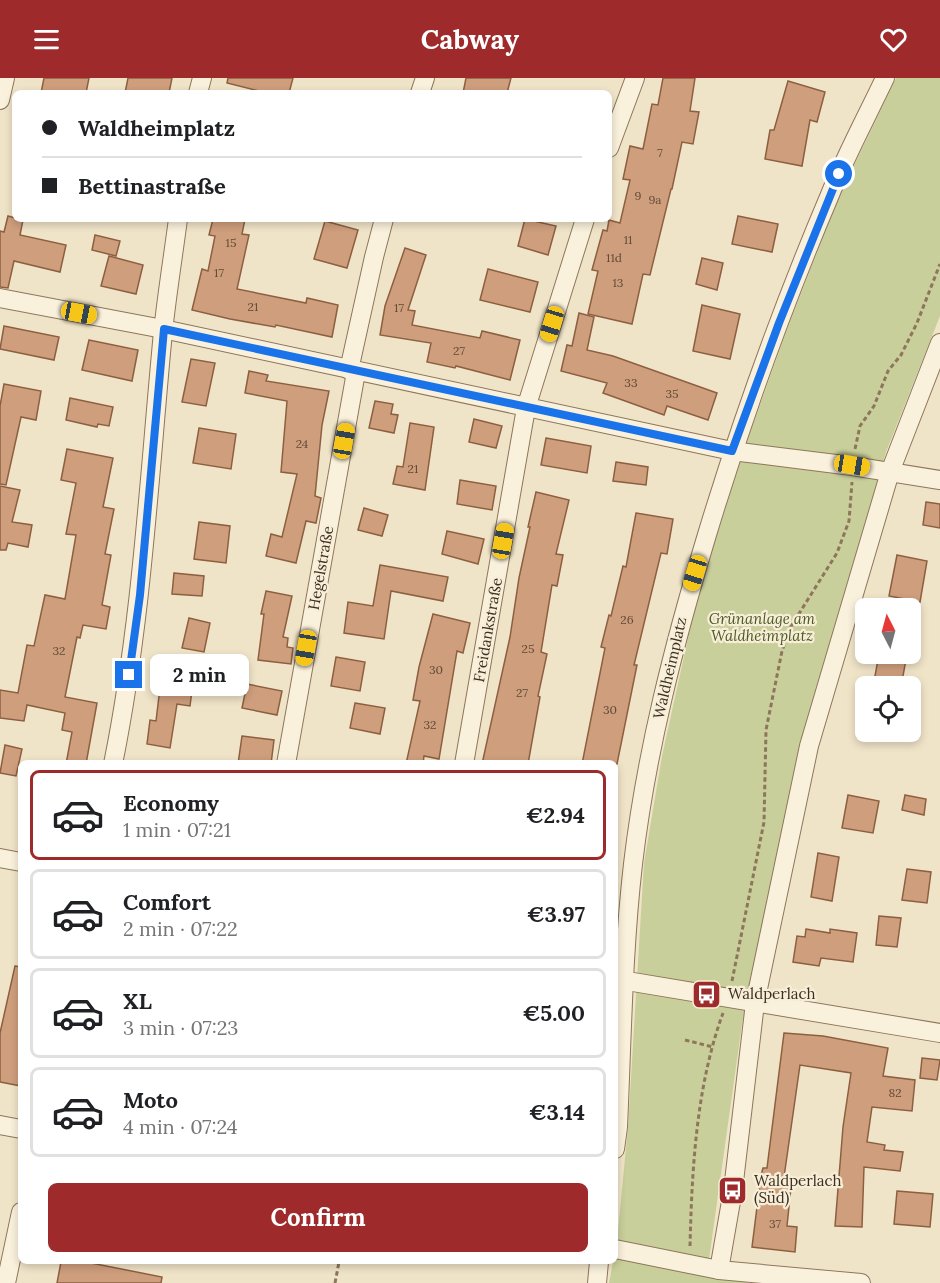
<!DOCTYPE html>
<html lang="en">
<head>
<meta charset="utf-8">
<style>
  body { margin:0; font-family:Lora,serif; background:#f2f2f2; color:#202124; height:100vh; display:flex; flex-direction:column; font-size:22px; white-space:nowrap }
  * { box-sizing:border-box; margin:0 }
  p { font-size:20px; color:#757577 }
  .icon { flex:none; width:33px; height:33px; fill:none; stroke:currentColor; stroke-width:2; stroke-linecap:round; stroke-linejoin:round }
  .map { position:relative; flex:1; overflow:hidden }
  .details { position:absolute; left:18px; top:682px; width:600px; height:504px; display:flex; flex-direction:column; background:#fff; border-radius:9px; box-shadow:0 3px 9px #0003 }
  .details>* { flex:none }
  .guide { position:absolute; left:12px; top:12px; width:600px; height:132px; border-radius:9px; box-shadow:0 3px 9px #0003; display:grid; align-content:center; height:132px; padding:0 30px; background:#fff }
  .needle { width:39px; rotate:354deg }
  .fabs { position:absolute; left:855px; top:520px; display:grid; gap:12px }
  .fabs a { display:grid; place-items:center; width:66px; height:66px; border-radius:9px; background:#fff; box-shadow:0 3px 9px #0003; font-size:30px }
  .end { position:absolute; width:27px; height:27px; margin:-14px; border:8px solid #1a73e8; background:#fff; box-shadow:0 0 0 3px #fff }
  .from { border-radius:50% }
  .bubble { position:absolute; height:42px; border-radius:9px; background:#fff; box-shadow:0 3px 9px #0003; font-size:20px; font-weight:700; line-height:42px; text-align:center }
  .car { position:absolute; width:18px; height:36px; margin:-18px -9px; border-radius:8px; box-shadow:0 0 4px 2px #0007; background:linear-gradient(#f5c518 24%,#345 0 40%,#f5c518 0 76%,#345 0 86%,#f5c518 0) }
  .guide b { display:flex; align-items:center; gap:21px; height:57px; font-size:22px }
  .guide b+b { border-top:2px solid #e0e0e0 }
  .guide i { width:15px; height:15px; background:#202124 }
  ul { padding:10px 0 0; list-style:none }
  li { display:flex; align-items:center; gap:18px; height:90px; margin:0 12px 9px; padding:0 18px; border:3px solid #e0e0e0; border-radius:9px }
  li div { flex:1 }
  li b { display:block; font-size:22px }
  li em { font-style:normal; font-weight:700 }
  li.selected { border-color:#9e2a2b }
  li>.icon { width:54px; height:54px; stroke-width:1.5 }
  .primary-button { display:flex; gap:12px; margin-top:auto; padding:12px 30px }
  .primary-button a { flex:1; height:69px; border-radius:9px; background:#9e2a2b; color:#fff; font-size:24px; font-weight:700; line-height:69px; text-align:center }
  header { display:flex; justify-content:space-between; align-items:center; height:78px; padding:0 30px; background:#9e2a2b; color:#fff; font-size:27px; font-weight:700 }
  .map>svg:first-child { display:block }
</style>
</head>
<body>
<header><svg class="icon" aria-label="menu" viewBox="0 0 24 24"><path d="M4 6h16M4 12h16M4 18h16"/></svg>Cabway<svg class="icon" aria-label="heart" viewBox="0 0 24 24"><path d="M12 20l-8-8c-3-5 5-10 8-4 3-6 11-1 8 4z"/></svg></header>
<div class="map">
<svg width="940" height="1205" viewBox="0 0 940 1205">
  <rect width="100%" height="100%" fill="#f0e4c8"/>
  <path fill="#c9cf9b" d="M896,0H940V238L886,374L800,665L742,946L707,1196L747,1202V1205H609L613,1184H615L628,1049L644,785L662,678L694,533L738,388L787,251L837,123Z"/>
  <g fill="#cf9f7d" stroke="#8d5f41" stroke-width="1.5">
    <path d="M44,0H89L86,15H41Z"/>
    <path d="M128,0H172L169,15H125Z"/>
    <path d="M228,0H293L289,15H267L227,5Z"/>
    <path d="M466,0H511L507,15H463Z"/>
    <path d="M663,0H695L690,33L699,34L693,66L682,64L672,111H671L650,197L643,196L632,246L588,236L598,193L592,192L603,152L607,153L609,142L620,145L630,102L623,101L630,68L643,71L652,26L658,27Z"/>
    <path d="M788,3L825,14L817,44L810,42L802,88L765,81L770,52H774Z"/>
    <path d="M8,138L23,142L20,157L66,167L60,194L14,183L8,210L0,209V153L4,154Z"/>
    <path d="M738,138L778,146L772,174L732,166Z"/>
    <path d="M213,141H245L242,156L249,157L237,211L306,225L307,220L338,227L332,259L276,247L275,249L230,241L192,232L202,191L208,193L215,158L209,157Z"/>
    <path d="M525,141L556,148L548,177L518,168Z"/>
    <path d="M325,143L358,152L347,190L314,181Z"/>
    <path d="M95,157L120,163L116,178L92,172Z"/>
    <path d="M405,170L426,177L408,232L415,233L412,247L480,260L482,253L520,262L510,302L456,288L455,290L427,284L431,265L380,257L385,228Z"/>
    <path d="M109,178L143,187L136,216L101,208Z"/>
    <path d="M702,180L723,185L717,212L696,206Z"/>
    <path d="M488,191L538,204L530,234L480,222Z"/>
    <path d="M702,227L740,236L730,281L693,273Z"/>
    <path d="M579,235L594,239L587,272L613,278L717,315L708,342L667,328L664,337L603,315L607,305L561,293L567,267L572,268Z"/>
    <path d="M4,248L59,259L54,282L0,271Z"/>
    <path d="M89,262L138,272L132,303L82,292Z"/>
    <path d="M191,281L215,285L206,328L182,324Z"/>
    <path d="M249,293L268,297L266,303L329,313L322,347L315,418L321,420L316,445L306,443L296,485L266,478L271,456L282,459L297,396L281,394L287,323L245,315Z"/>
    <path d="M4,306L41,313L36,342L21,339L6,407L0,406V328Z"/>
    <path d="M70,320L113,329L109,348L98,346L97,349L66,342Z"/>
    <path d="M375,323L393,326L391,336L398,337L394,355L369,350Z"/>
    <path d="M474,341L502,348L496,370L469,364Z"/>
    <path d="M410,345L434,349L425,412L393,406L397,388L403,389Z"/>
    <path d="M199,350L236,356L231,391L193,385Z"/>
    <path d="M546,360L591,368L587,395L541,387Z"/>
    <path d="M67,371L113,380L103,429L114,431L105,476L111,477L102,527L110,529L106,551L83,547L80,560L77,559L65,619L97,625L86,686H66L72,654L62,652L65,635L27,627L24,643L0,640V612L18,615L27,567L34,568L45,517L65,521L76,457L66,456L76,405L61,402Z"/>
    <path d="M616,384L648,389L646,407L613,403Z"/>
    <path d="M460,402L496,408L492,432L457,426Z"/>
    <path d="M0,408L20,412L12,444L32,447L28,469L8,465L6,472H0Z"/>
    <path d="M536,414L569,422L556,476L563,477L557,508L552,507L541,574L547,576L538,618L540,619L528,686H482L510,559L519,500L530,449H528Z"/>
    <path d="M926,424L940,426V450L923,447Z"/>
    <path d="M364,430L388,437L382,458L358,452Z"/>
    <path d="M636,435L673,441L667,476L661,475L634,587H637L617,686H582L605,570L601,569L609,537L611,538L623,488L626,489Z"/>
    <path d="M199,444L230,448L226,485L194,481Z"/>
    <path d="M447,453L484,461L478,486L442,476Z"/>
    <path d="M897,477L927,483L920,524L889,518Z"/>
    <path d="M380,487L448,499L443,523L391,513L384,561L344,555L348,524L373,528Z"/>
    <path d="M174,495L204,498L202,518L172,516Z"/>
    <path d="M266,513L292,518L283,559L288,560L287,569L293,570L291,586L258,582L264,536H261Z"/>
    <path d="M433,536L470,545L463,575L457,573L439,681L424,678L423,686H406L420,623L413,622L419,589Z"/>
    <path d="M189,540L210,545L204,574L182,570Z"/>
    <path d="M879,576H907L901,609H873Z"/>
    <path d="M336,579L365,584L360,613L331,608Z"/>
    <path d="M162,593L194,597L190,628L177,626L170,670L147,666L150,642L156,643Z"/>
    <path d="M247,606L282,613L277,637L242,630Z"/>
    <path d="M355,625L385,630L380,656L350,650Z"/>
    <path d="M242,658L274,662L271,686H238Z"/>
    <path d="M5,667L22,671L16,698L0,695Z"/>
    <path d="M848,717L879,723L873,755L842,750Z"/>
    <path d="M905,717L926,721L924,737L902,732Z"/>
    <path d="M818,775L839,779L832,823L811,819Z"/>
    <path d="M907,791L931,794L927,825L902,822Z"/>
    <path d="M879,838L901,840L897,869L876,867Z"/>
    <path d="M806,851L830,855V851L857,855L853,884L821,880L819,888L793,884L797,858L805,859Z"/>
    <path d="M15,888L21,889V1008L0,1004V955Z"/>
    <path d="M784,955L823,958L888,970L883,998L915,1002L912,1033L872,1029L867,1064L885,1067L884,1072L903,1074L900,1093L864,1089L862,1149L835,1148L843,1049L851,995L800,987L784,1099L792,1100L787,1148L797,1149L795,1174L752,1169L761,1097L763,1090H767Z"/>
    <path d="M922,980L940,982L937,1002L920,1000Z"/>
    <path d="M897,1113L933,1116L930,1149L894,1146Z"/>
    <path d="M61,1184H86L162,1199L161,1205H57Z"/>
  </g>
  <g fill="none" stroke-linecap="round" stroke-linejoin="round">
    <defs>
      <g id="minor">
        <path d="M198,15L202,0"/>
        <path d="M420,15L425,0"/>
        <path d="M0,22L5,0"/>
        <path d="M609,70L635,0"/>
        <path d="M0,220L163,251L732,373L852,388L940,402"/>
        <path d="M349,292L374,179L384,141"/>
        <path d="M113,686C142,543 149,399 163,254C167,216 173,179 178,141"/>
        <path d="M286,686L356,294"/>
        <path d="M464,686L526,330L585,141"/>
        <path d="M0,780L21,784"/>
        <path d="M615,901L940,955"/>
        <path d="M0,1047L21,1051"/>
        <path d="M615,1071L618,1049C622,961 623,873 633,786C646,675 674,566 706,460C741,344 782,230 829,119C845,79 866,40 885,0"/>
        <path d="M615,1171L719,1192L861,1205"/>
        <path d="M719,1192L733,1112L755,925L809,668L890,394L940,265"/>
        <path d="M6,1205L21,1134"/>
        <path d="M597,1205L599,1184"/>
      </g>
    </defs>
    <use href="#minor" stroke="#8d765c" stroke-width="20"/>
    <g stroke="#8d765c" stroke-width="3" stroke-dasharray="4.5 3" stroke-linecap="butt">
      <path d="M855,371L860,348L874,328L888,293L901,277L917,245L940,186"/>
      <path d="M732,903L764,744L766,652L782,573L790,550L837,475L849,443L852,404"/>
      <path d="M685,962L713,969"/>
      <path d="M690,1168C692,1091 696,1009 723,935"/>
      <path d="M335,1205L339,1184"/>
    </g>
    <use href="#minor" stroke="#faf1dc" stroke-width="18"/>
  </g>
  <g fill="none" stroke-linecap="round" stroke-linejoin="round">
    <path stroke="#1a73e8" stroke-width="8" d="M129,597L140,517L164,251L732,373L779,245L839,96"/>
  </g>
  <defs>
    <symbol id="bus-square" viewBox="-11 -11 22 22"><rect x="-9" y="-9" width="18" height="18" rx="4" fill="#9e2a2b" stroke="#f7eed8"/><path d="M-5-6H5V4H4V6H2V4H-2V6H-4V4H-5ZM-3.5-4V0h7V-4ZM-3.5 1.2v1.5H-2V1.2ZM2 1.2v1.5H3.5V1.2Z" fill="#fff"/></symbol>
  </defs>
  <g fill-rule="evenodd">
    <use href="#bus-square" x="690" y="900" width="33" height="33"/>
    <use href="#bus-square" x="716" y="1096" width="33" height="33"/>
  </g>
  <g text-anchor="middle" stroke-width="4.5" stroke-linejoin="round" paint-order="stroke">
    <g font-size="12" fill="#624a37">
      <text x="660" y="79">7</text>
      <text x="638" y="122">9</text>
      <text x="655" y="126">9a</text>
      <text x="628" y="166">11</text>
      <text x="231" y="169">15</text>
      <text x="614" y="184">11d</text>
      <text x="219" y="199">17</text>
      <text x="618" y="209">13</text>
      <text x="253" y="233">21</text>
      <text x="399" y="234">17</text>
      <text x="459" y="277">27</text>
      <text x="631" y="309">33</text>
      <text x="672" y="320">35</text>
      <text x="302" y="370">24</text>
      <text x="413" y="395">21</text>
      <text x="627" y="546">26</text>
      <text x="528" y="575">25</text>
      <text x="59" y="577">32</text>
      <text x="436" y="596">30</text>
      <text x="522" y="619">27</text>
      <text x="610" y="636">30</text>
      <text x="430" y="651">32</text>
      <text x="895" y="1019">82</text>
      <text x="775" y="1150">37</text>
    </g>
    <g font-size="15" fill="#3d2e20" stroke="#f7eed8">
      <text transform="translate(321 490) rotate(-80)" y="5">Hegelstraße</text>
      <text transform="translate(488 552) rotate(-80)" y="5">Freidankstraße</text>
      <text transform="translate(670 590) rotate(-77)" y="5">Waldheimplatz</text>
    </g>
    <g font-size="15" font-style="italic" fill="#4d5a26" stroke="#f7eed8">
      <text x="762" y="546">Grünanlage am<tspan x="762" dy="17">Waldheimplatz</tspan></text>
    </g>
    <g font-size="15" fill="#3d2e20" stroke="#f7eed8" text-anchor="start">
      <text x="728" y="921">Waldperlach</text>
      <text x="754" y="1108">Waldperlach<tspan x="754" dy="17">(Süd)</tspan></text>
    </g>
  </g>
</svg>
<div class="fabs">
<a><svg class="needle" viewBox="-14 -14 28 28"><path d="M0-13l5 13h-10z" fill="#e53935"/><path d="M0 13l5-13h-10z" fill="#757577"/></svg></a>
<a><svg class="icon" aria-label="locate" viewBox="0 0 24 24"><circle cx="12" cy="12" r="6"/><path d="M12 2v4M12 18v4M2 12h4M18 12h4"/></svg></a>
</div>
<i class="end from" style="left:839px;top:96px"></i>
<i class="end" style="left:129px;top:597px"></i>
<div class="bubble" style="left:150px;top:576px;width:99px">2 min</div>
<i class="car" style="left:79px;top:235px;rotate:101deg"></i>
<i class="car" style="left:552px;top:246px;rotate:197deg"></i>
<i class="car" style="left:344px;top:363px;rotate:10deg"></i>
<i class="car" style="left:852px;top:387px;rotate:99deg"></i>
<i class="car" style="left:503px;top:463px;rotate:10deg"></i>
<i class="car" style="left:695px;top:495px;rotate:197deg"></i>
<i class="car" style="left:306px;top:570px;rotate:190deg"></i>
<div class="guide">
<b><i class="from"></i>Waldheimplatz</b>
<b><i></i>Bettinastraße</b>
</div>
<section class="details">
<ul>
<li class="selected"><svg class="icon" aria-label="car" viewBox="0 0 24 24"><path d="M5 17H2v-5l4-1 3-4h7l3 4 3 1v5h-3M9 17h6M6 11h13"/><circle cx="7" cy="17" r="2"/><circle cx="17" cy="17" r="2"/></svg><div><b>Economy</b><p>1 min · 07:21</p></div><em>€2.94</em></li>
<li><svg class="icon" aria-label="car" viewBox="0 0 24 24"><path d="M5 17H2v-5l4-1 3-4h7l3 4 3 1v5h-3M9 17h6M6 11h13"/><circle cx="7" cy="17" r="2"/><circle cx="17" cy="17" r="2"/></svg><div><b>Comfort</b><p>2 min · 07:22</p></div><em>€3.97</em></li>
<li><svg class="icon" aria-label="car" viewBox="0 0 24 24"><path d="M5 17H2v-5l4-1 3-4h7l3 4 3 1v5h-3M9 17h6M6 11h13"/><circle cx="7" cy="17" r="2"/><circle cx="17" cy="17" r="2"/></svg><div><b>XL</b><p>3 min · 07:23</p></div><em>€5.00</em></li>
<li><svg class="icon" aria-label="car" viewBox="0 0 24 24"><path d="M5 17H2v-5l4-1 3-4h7l3 4 3 1v5h-3M9 17h6M6 11h13"/><circle cx="7" cy="17" r="2"/><circle cx="17" cy="17" r="2"/></svg><div><b>Moto</b><p>4 min · 07:24</p></div><em>€3.14</em></li>
</ul>
<div class="primary-button"><a>Confirm</a></div>
</section>
</div>
</body>
</html>
